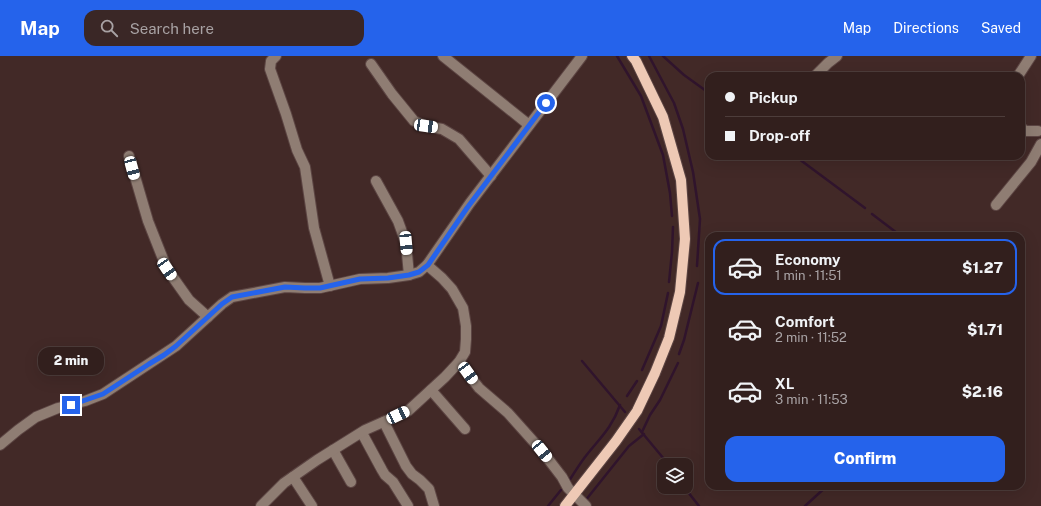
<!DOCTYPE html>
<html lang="en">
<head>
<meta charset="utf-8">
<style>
  body { margin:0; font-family:"Public Sans",sans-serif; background:#3a2726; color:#f1f3f6; height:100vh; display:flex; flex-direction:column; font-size:15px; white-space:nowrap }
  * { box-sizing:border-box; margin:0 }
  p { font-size:13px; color:#a8a2a4 }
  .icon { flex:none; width:22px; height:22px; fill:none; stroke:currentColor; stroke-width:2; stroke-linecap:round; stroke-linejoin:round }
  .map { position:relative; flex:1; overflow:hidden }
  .side { position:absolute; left:705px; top:176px; width:320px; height:258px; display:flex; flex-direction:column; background:#321f1d; border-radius:12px; box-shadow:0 4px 16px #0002,0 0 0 1px #4d3d3b }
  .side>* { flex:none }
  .hud { position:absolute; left:705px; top:16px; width:320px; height:88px; border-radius:12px; box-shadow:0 4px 16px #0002,0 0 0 1px #4d3d3b; display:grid; align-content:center; height:88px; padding:0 20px; background:#321f1d }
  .controls { position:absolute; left:657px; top:402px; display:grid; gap:8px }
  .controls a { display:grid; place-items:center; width:36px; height:36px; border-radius:8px; background:#321f1d; box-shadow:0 4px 16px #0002,0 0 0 1px #4d3d3b; font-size:20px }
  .end { position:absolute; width:18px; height:18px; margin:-9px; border:5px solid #2563eb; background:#fff; box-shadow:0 0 0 2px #fff }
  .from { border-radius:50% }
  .bubble { position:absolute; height:28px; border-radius:12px; background:#321f1d; box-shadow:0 4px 16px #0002,0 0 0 1px #4d3d3b; font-size:13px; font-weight:800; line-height:28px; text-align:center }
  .car { position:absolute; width:12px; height:24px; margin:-12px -6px; border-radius:5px; box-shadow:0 0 3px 1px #0007; background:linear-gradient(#fff 24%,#345 0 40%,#fff 0 76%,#345 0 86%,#fff 0) }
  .hud b { display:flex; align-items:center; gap:14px; height:38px; font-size:15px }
  .hud b+b { border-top:1px solid #4d3d3b }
  .hud i { width:10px; height:10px; background:#f1f3f6 }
  ul { padding:7px 0 0; list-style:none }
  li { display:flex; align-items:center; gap:12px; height:56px; margin:0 8px 6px; padding:0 12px; border:2px solid transparent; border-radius:12px }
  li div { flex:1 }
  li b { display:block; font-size:15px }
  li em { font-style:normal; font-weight:800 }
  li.selected { border-color:#2563eb }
  li>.icon { width:36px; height:36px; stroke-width:1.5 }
  .cta { display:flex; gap:8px; margin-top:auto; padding:8px 20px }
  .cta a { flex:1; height:46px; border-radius:12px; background:#2563eb; color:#fff; font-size:16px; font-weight:800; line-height:46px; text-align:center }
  header { display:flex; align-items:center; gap:24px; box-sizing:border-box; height:56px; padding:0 20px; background:#2563eb; color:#fff }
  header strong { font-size:19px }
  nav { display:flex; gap:22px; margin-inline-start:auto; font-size:14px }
  .search { width:280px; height:36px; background:#3a2726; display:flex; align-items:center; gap:10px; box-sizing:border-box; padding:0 14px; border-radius:12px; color:#a8a2a4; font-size:15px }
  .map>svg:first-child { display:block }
</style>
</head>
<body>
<header>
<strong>Map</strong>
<div class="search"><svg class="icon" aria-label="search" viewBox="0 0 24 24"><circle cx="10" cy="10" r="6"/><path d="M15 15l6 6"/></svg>Search here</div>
<nav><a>Map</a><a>Directions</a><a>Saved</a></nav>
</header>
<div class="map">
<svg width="1041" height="450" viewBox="0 0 1041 450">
  <rect width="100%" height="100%" fill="#422927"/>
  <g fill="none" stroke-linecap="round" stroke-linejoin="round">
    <g stroke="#30142c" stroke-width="2.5">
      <path d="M617,0L641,40L663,99L670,137L672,160"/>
      <path d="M649,0L674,47L683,73L693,116L700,163L697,210"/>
      <path d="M663,0L684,19L709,37"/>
      <path d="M795,100L865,152"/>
      <path d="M872,158L901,180"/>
      <path d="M669,226L672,196L673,171"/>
      <path d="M679,298L684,284L698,227"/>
      <path d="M582,305L625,356"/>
      <path d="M642,314L661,270L668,237"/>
      <path d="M627,340L637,325"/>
      <path d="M639,373L669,409"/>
      <path d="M642,376L650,359L660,344L678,307"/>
      <path d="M569,425C574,417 579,409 585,401C599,383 612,372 620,349"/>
      <path d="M684,431L699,450"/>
      <path d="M585,445L629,390L644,378"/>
      <path d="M548,450L561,434"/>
      <path d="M805,450L827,430"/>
    </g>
    <defs>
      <g id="minor">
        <path d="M276,0L271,5L270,13L286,58L297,94L305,111L314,172L330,230"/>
        <path d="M443,0L529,69"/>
        <path d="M371,8L392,38L414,65L426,70L442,73L459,83L491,120"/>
        <path d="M815,20L828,7L837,0"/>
        <path d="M1018,20L1031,0"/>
        <path d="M1021,72L1026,75H1038"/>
        <path d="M129,100L148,165L167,213L189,244L208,261"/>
        <path d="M376,125L398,165L406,187L409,219"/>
        <path d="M996,149L1031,106L1041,88"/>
        <path d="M459,306L479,332L508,357L542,395L562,421L568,432L586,450"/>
        <path d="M431,334L465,373"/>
        <path d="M384,366L406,410L412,418L420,424L429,433L434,450"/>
        <path d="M362,377L382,414L385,419L393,426L408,450"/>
        <path d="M0,389L18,374L36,361L58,352L85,345L103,338L176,290L222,248L232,241L285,231L305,232H320L360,223L388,222L409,219L419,216L427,209L470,147L582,0"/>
        <path d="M333,394L351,426"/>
        <path d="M293,421L312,450"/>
        <path d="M261,450L284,427L317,404L365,374L408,355L445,321L459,306L465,296L466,283V270L463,252L452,233L442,222L427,209"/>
      </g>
      <path id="major" d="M565,450L616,385L637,355L655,317L669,282L680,236L685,183L681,124L663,61L636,5L632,0"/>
    </defs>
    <use href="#minor" stroke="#5c4543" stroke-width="12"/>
    <use href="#major" stroke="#5c4543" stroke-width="12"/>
    <use href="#minor" stroke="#8f7d73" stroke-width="10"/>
    <use href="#major" stroke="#eec9b5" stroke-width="10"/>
  </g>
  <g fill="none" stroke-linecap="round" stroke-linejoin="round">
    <path stroke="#2563eb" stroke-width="5" d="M71,349L103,338L149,308L164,299L176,290L222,248L232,241L285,231L305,232H320L360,223L388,222L409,219L419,216L428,209L467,152L546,47"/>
  </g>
</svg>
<div class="controls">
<a><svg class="icon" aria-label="layers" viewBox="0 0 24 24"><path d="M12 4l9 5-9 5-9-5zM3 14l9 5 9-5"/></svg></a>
</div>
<i class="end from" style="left:546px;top:47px"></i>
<i class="end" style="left:71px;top:349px"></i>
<div class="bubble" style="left:38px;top:291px;width:66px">2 min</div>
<i class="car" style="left:426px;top:70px;rotate:98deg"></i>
<i class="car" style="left:132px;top:112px;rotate:165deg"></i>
<i class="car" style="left:406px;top:187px;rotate:175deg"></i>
<i class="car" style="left:167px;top:213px;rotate:146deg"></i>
<i class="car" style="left:468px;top:317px;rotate:144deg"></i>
<i class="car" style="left:398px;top:359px;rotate:65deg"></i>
<i class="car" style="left:542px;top:395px;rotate:141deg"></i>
<div class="hud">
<b><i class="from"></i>Pickup</b>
<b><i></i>Drop-off</b>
</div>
<section class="side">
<ul>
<li class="selected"><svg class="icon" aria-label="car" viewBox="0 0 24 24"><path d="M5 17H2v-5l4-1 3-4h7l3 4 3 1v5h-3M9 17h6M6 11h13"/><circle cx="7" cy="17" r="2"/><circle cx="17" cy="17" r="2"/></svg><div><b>Economy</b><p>1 min · 11:51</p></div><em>$1.27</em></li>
<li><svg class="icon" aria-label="car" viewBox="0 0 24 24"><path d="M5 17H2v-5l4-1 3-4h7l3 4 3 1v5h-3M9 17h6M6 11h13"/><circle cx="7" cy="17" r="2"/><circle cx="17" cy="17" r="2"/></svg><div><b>Comfort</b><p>2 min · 11:52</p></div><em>$1.71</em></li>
<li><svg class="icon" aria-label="car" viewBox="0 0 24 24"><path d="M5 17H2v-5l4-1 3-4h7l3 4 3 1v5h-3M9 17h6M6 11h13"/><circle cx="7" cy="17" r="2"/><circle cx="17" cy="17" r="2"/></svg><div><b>XL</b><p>3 min · 11:53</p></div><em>$2.16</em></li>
</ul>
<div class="cta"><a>Confirm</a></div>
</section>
</div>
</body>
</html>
